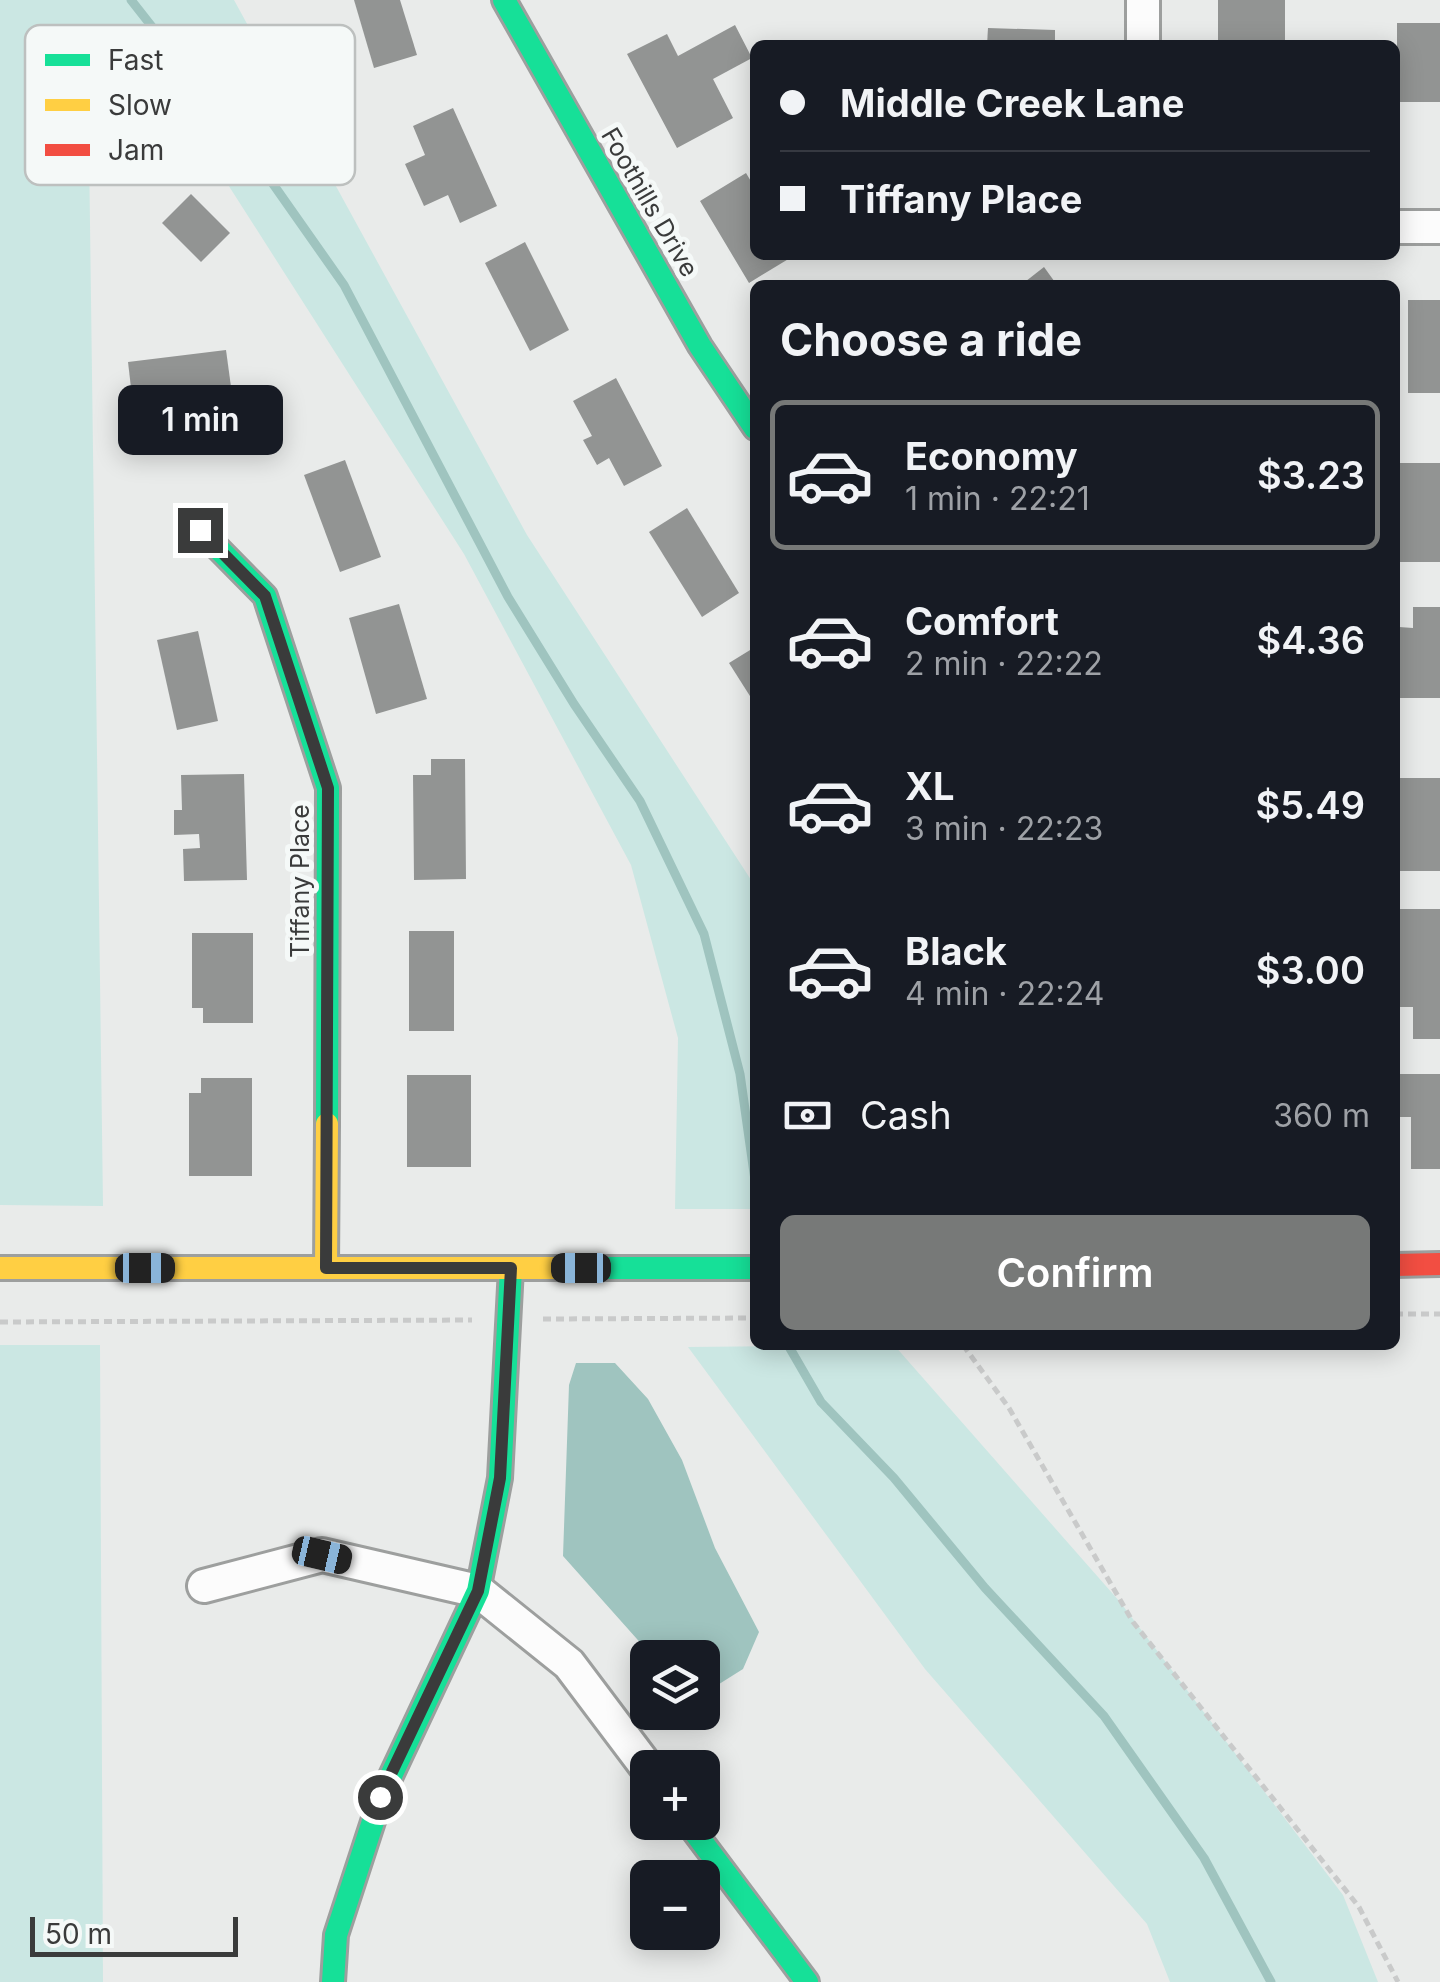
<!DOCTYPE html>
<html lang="en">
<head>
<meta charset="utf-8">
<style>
  body { margin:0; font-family:Inter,sans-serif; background:#242831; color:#f1f3f6; height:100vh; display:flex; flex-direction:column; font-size:38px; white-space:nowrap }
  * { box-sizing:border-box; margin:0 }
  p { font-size:32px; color:#9ea1a6 }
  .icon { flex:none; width:55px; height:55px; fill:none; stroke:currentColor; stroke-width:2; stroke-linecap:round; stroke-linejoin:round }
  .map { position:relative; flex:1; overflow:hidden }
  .panel { position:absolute; left:750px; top:280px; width:650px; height:1070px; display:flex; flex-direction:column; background:#171b24; border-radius:15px; box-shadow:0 5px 25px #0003 }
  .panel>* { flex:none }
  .banner { position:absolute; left:750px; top:40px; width:650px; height:220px; border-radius:15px; box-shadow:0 5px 25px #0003; display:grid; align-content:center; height:220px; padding:0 30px; background:#171b24 }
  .fabs { position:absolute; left:630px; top:1640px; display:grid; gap:20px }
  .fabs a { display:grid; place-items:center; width:90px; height:90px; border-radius:15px; background:#171b24; box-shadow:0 5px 25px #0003; font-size:50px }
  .scale { position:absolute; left:30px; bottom:25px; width:208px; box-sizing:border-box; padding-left:10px; border:5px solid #3a3b3b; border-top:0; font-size:28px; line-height:35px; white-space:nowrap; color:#3a3b3b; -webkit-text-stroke:8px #f5f9f8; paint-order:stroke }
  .end { position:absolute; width:45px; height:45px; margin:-22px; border:12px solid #3a3b3b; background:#fff; box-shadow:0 0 0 5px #fff }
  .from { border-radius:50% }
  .bubble { position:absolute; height:70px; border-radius:15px; background:#171b24; box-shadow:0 5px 25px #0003; font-size:32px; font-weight:600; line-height:70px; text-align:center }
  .car { position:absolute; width:30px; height:60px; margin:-30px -15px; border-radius:12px; box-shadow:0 0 8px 2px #0007; background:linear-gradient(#222 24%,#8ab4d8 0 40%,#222 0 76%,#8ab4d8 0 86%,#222 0) }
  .banner b { display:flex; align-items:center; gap:35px; height:95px; font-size:38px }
  .banner b+b { border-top:2px solid #363941 }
  .banner i { width:25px; height:25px; background:#f1f3f6 }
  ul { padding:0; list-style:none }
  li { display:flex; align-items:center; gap:30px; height:150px; margin:0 20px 15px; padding:0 10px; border:5px solid transparent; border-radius:15px }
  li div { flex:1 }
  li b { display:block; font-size:38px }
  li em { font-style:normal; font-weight:600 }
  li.current { border-color:#777978 }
  li>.icon { width:90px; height:90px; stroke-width:1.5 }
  h2 { padding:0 30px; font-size:45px; line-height:120px }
  .pay { display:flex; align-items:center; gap:25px; height:110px; padding:0 30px; font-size:38px }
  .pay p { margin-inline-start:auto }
  .button { display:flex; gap:20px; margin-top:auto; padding:20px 30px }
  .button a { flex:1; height:115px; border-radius:15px; background:#777978; color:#fff; font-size:40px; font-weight:600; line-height:115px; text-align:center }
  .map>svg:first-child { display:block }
</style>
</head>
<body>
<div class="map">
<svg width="1440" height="1982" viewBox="0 0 1440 1982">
  <rect width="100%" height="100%" fill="#e9ebea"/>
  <g fill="#cbe7e3">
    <path d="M0,0H234L527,535L755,886V1209H675L678,1038L631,865L464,554L156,72H88L103,1206L0,1205Z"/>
    <path d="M0,1345H100L103,1982H0Z"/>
    <path d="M894,1345L1120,1602L1343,1895L1378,1982H1170L1147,1924L925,1669L688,1347Z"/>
  </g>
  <path fill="#9fc4bf" d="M576,1363H615L648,1399L682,1460L715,1548L759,1632L743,1669L716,1686L703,1683L702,1658L653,1657L563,1556L569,1385Z"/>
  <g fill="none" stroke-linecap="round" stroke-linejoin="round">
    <g stroke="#9fc4bf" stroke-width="9">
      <path d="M131,0L252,154L344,285L508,597L574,704L640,801L704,934L740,1074L755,1180"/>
      <path d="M788,1345L821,1402L894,1478L985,1588L1104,1716L1204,1858L1271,1982"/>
    </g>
  </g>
  <g fill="#929493">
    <path d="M354,0H400L417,55L374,68Z"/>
    <rect x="1218" y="0" width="67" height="45"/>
    <rect x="1397" y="23" width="43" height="79"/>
    <path d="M735,25L752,58L713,79L733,118L677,148L627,54L667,34L678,56Z"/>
    <path d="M988,28L1055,30V45H987Z"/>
    <path d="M453,108L497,206L460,223L448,195L424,206L405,164L425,155L413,126Z"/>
    <path d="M746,173L755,188V255H795L749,283L700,201Z"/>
    <path d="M191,194L230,233L201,262L162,223Z"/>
    <path d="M525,242L569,330L530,351L485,263Z"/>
    <path d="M1044,267L1057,285H1021Z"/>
    <rect x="1408" y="300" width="32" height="93"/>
    <path d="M226,350L234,409L135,422L128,362Z"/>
    <path d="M616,378L662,466L624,486L609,458L597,465L583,440L592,436L573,401Z"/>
    <path d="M345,460L381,557L340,572L304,475Z"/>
    <rect x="1395" y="463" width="45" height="99"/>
    <path d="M687,508L739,593L702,617L649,532Z"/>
    <path d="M399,604L427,699L376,714L349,618Z"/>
    <path d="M1413,607H1440V698H1398L1399,627L1413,628Z"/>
    <path d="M198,631L218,721L177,730L157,640Z"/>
    <path d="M755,647V704L729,663Z"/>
    <path d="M431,759H465L466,879L414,880L413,775H431Z"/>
    <path d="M244,774L247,880L184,881L183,849L200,848L199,834L174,835V810H182L181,775Z"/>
    <rect x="1400" y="778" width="40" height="93"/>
    <path d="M1396,909H1440V1039H1413V1007H1396Z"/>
    <rect x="409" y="931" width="45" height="100"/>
    <path d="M192,933H253V1023H203V1008H192Z"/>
    <path d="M1398,1074H1440V1169H1411V1117H1398Z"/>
    <rect x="407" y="1075" width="64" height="92"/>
    <path d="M201,1078H252V1176H189V1093H201Z"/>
  </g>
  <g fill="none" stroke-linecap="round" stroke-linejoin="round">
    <defs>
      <g id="street">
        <path d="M1143,45V0"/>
        <path d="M1395,227H1440"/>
        <path d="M204,1586L322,1555L478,1591L569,1664L648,1769"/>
      </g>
      <g id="fast">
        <path d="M504,0L700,346L755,428"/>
        <path d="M200,530L265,596L328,788L327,1124"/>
        <path d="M560,1268H755"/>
        <path d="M687,1822L807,1982"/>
        <path d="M333,1982L336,1935L381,1797L478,1591L500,1478L511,1268"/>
      </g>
      <g id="slow">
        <path d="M0,1268H560"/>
        <path d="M326,1268L327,1124"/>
      </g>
      <path id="jam" d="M1395,1265L1440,1264"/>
    </defs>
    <use href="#street" stroke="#9d9f9e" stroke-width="38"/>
    <use href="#fast" stroke="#9d9f9e" stroke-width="28"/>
    <use href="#slow" stroke="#9d9f9e" stroke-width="28"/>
    <use href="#jam" stroke="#9d9f9e" stroke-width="28"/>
    <g stroke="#c9caca" stroke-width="5" stroke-dasharray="8 5" stroke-linecap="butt">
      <path d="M1395,1314H1440"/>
      <path d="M543,1319L755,1318"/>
      <path d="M0,1322L472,1320"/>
      <path d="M963,1345L1009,1408L1133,1622L1359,1907L1398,1982"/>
    </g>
    <use href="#street" stroke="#fcfcfc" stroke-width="32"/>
    <use href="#fast" stroke="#16e098" stroke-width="22"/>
    <use href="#slow" stroke="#ffcf43" stroke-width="22"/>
    <use href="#jam" stroke="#f24e42" stroke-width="22"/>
  </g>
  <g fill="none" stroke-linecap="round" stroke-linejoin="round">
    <path stroke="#3a3b3b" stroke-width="12" d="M200,530L265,596L328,788L326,1268H511L500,1478L478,1591L380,1797"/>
  </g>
  <g text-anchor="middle" stroke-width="10" stroke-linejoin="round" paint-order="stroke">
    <g font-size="25" fill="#3a3b3b" stroke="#f5f9f8">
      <text transform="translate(650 202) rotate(60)" y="9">Foothills Drive</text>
      <text transform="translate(300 881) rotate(-90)" y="9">Tiffany Place</text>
    </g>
  </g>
  <rect x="25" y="25" width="330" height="160" rx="15" fill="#f5f9f8" stroke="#bdc0bf" stroke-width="2.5"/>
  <rect x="45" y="54" width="45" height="12" fill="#16e098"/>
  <rect x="45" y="99" width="45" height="12" fill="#ffcf43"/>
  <rect x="45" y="144" width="45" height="12" fill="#f24e42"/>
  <g font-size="28" fill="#3a3b3b">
    <text x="108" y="70">Fast</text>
    <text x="108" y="115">Slow</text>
    <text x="108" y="160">Jam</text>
  </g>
</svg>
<div class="fabs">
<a><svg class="icon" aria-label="layers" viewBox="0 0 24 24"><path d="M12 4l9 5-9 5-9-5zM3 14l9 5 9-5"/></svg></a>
<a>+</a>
<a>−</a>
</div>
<div class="scale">50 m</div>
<i class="end from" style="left:380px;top:1797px"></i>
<i class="end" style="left:200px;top:530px"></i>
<div class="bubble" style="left:118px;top:385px;width:165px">1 min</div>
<i class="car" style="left:145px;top:1268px;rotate:90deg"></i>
<i class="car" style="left:581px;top:1268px;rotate:270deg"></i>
<i class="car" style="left:322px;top:1555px;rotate:103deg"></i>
<div class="banner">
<b><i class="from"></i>Middle Creek Lane</b>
<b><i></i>Tiffany Place</b>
</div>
<section class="panel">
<h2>Choose a ride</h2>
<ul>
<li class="current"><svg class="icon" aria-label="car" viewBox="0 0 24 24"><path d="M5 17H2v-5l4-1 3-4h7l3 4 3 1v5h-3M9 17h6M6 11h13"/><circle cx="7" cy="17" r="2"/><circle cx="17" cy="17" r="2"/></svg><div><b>Economy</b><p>1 min · 22:21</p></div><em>$3.23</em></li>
<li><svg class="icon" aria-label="car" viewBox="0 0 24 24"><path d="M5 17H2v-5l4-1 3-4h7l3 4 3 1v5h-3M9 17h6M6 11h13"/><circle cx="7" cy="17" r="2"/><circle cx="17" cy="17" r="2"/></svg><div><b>Comfort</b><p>2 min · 22:22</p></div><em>$4.36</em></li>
<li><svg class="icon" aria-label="car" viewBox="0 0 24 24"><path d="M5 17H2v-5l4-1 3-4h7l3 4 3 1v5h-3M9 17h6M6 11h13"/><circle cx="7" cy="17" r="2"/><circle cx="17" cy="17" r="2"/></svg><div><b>XL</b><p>3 min · 22:23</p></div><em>$5.49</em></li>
<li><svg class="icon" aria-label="car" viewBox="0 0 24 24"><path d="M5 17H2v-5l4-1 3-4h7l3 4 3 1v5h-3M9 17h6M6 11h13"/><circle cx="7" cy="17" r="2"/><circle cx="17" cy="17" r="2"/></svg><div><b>Black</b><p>4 min · 22:24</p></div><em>$3.00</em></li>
</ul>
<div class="pay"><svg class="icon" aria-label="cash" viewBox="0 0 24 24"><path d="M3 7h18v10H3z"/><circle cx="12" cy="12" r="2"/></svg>Cash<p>360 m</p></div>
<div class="button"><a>Confirm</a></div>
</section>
</div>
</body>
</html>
